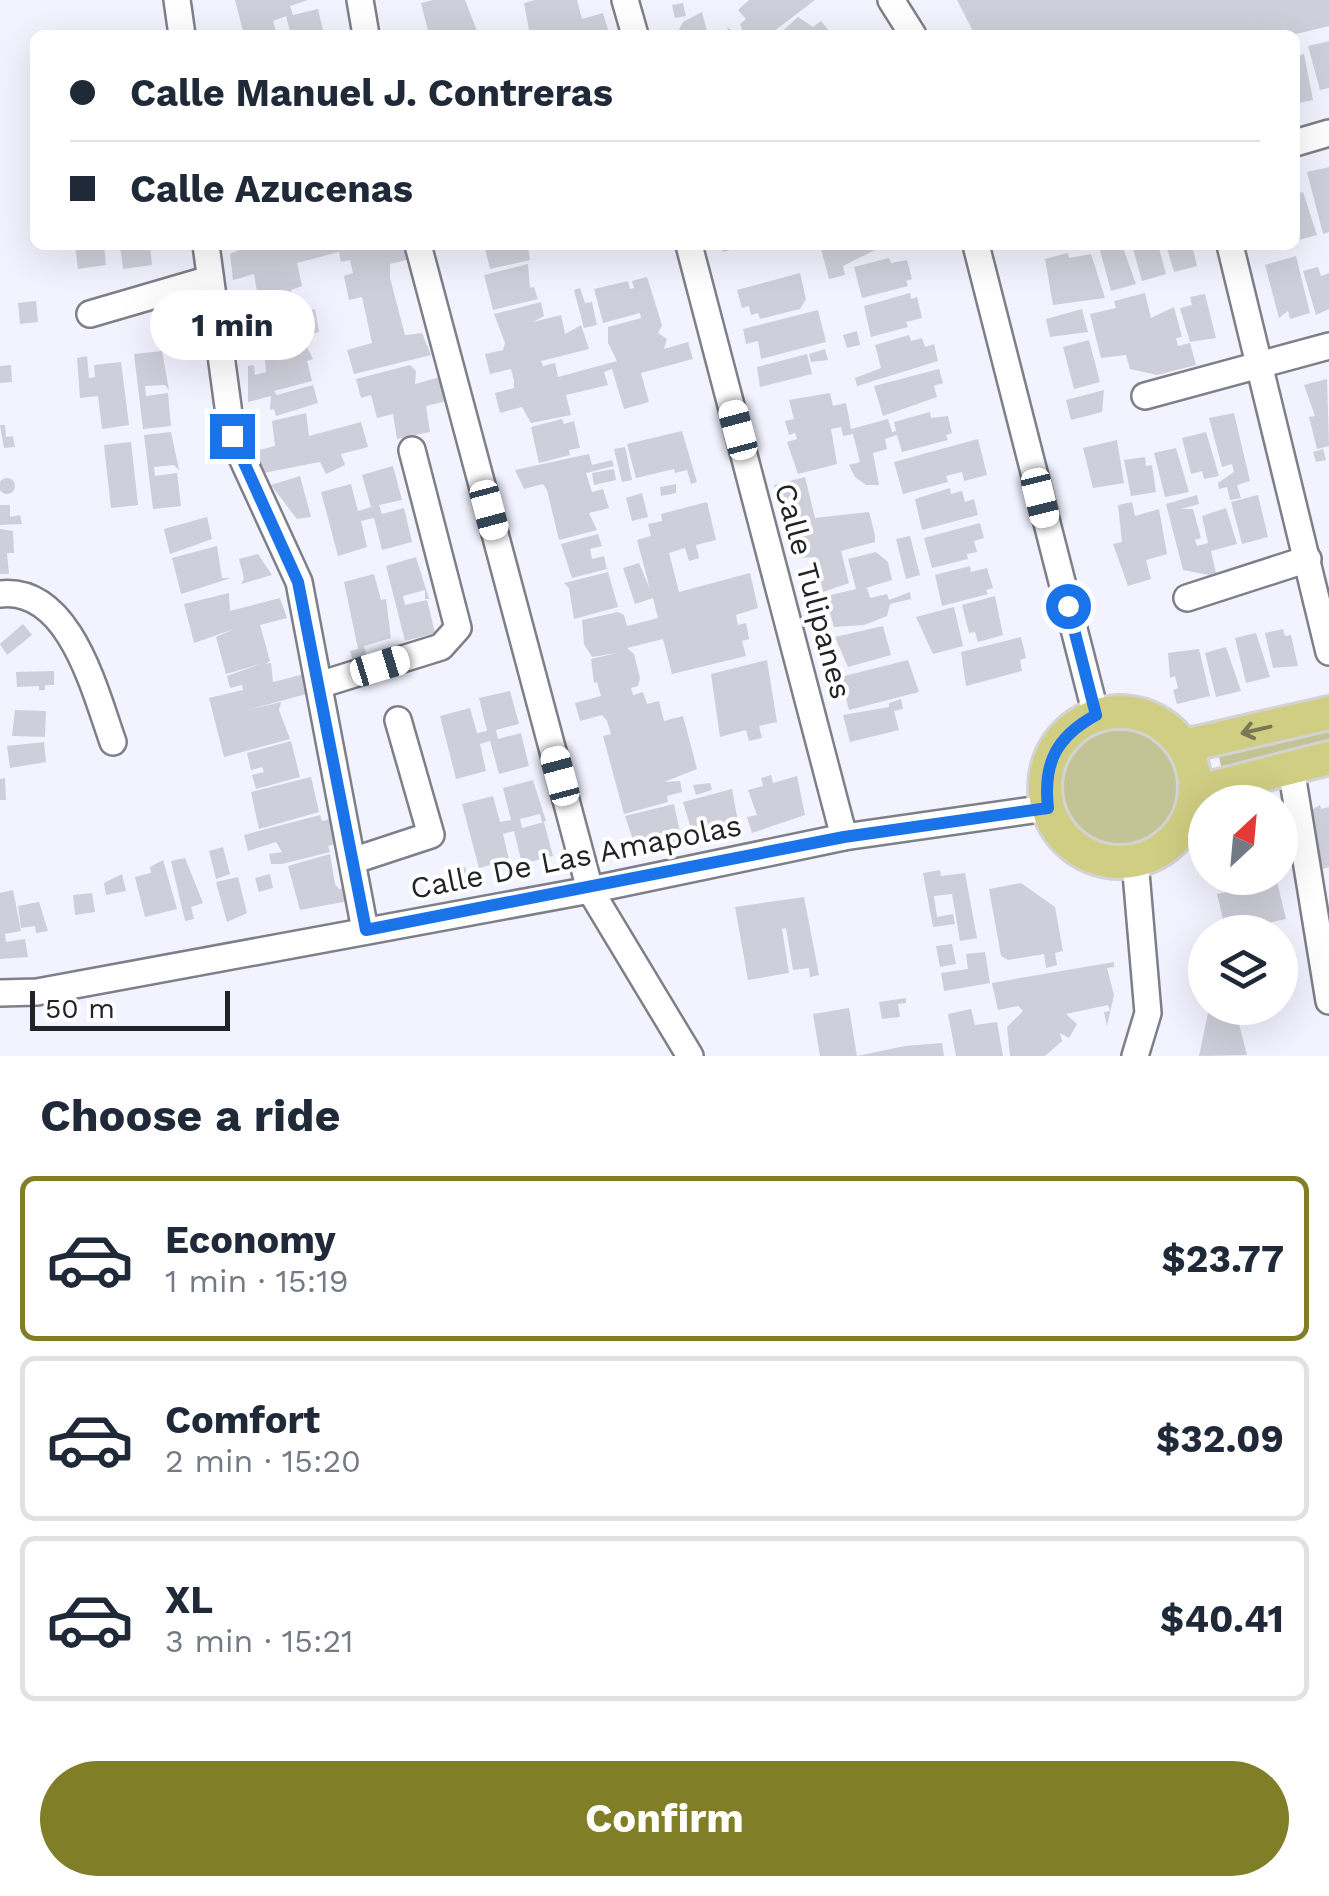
<!DOCTYPE html>
<html lang="en">
<head>
<meta charset="utf-8">
<style>
  body { margin:0; font-family:"Work Sans",sans-serif; background:#f6f6f7; color:#1f2937; height:100vh; display:flex; flex-direction:column; font-size:38px; white-space:nowrap }
  * { box-sizing:border-box; margin:0 }
  p { font-size:32px; color:#747a83 }
  .icon { flex:none; width:55px; height:55px; fill:none; stroke:currentColor; stroke-width:2; stroke-linecap:round; stroke-linejoin:round }
  .map { position:relative; height:1056px; overflow:hidden }
  .details { display:flex; flex-direction:column; background:#fff; flex:1 }
  .details>* { flex:none }
  .top-card { position:absolute; left:30px; top:30px; width:1270px; height:220px; border-radius:15px; box-shadow:0 10px 40px #0002; display:grid; align-content:center; height:220px; padding:0 40px; background:#fff }
  .needle { width:65px; rotate:26deg }
  .fabs { position:absolute; left:1188px; top:785px; display:grid; gap:20px }
  .fabs a { display:grid; place-items:center; width:110px; height:110px; border-radius:50%; background:#fff; box-shadow:0 10px 40px #0002; font-size:50px }
  .scale { position:absolute; left:30px; bottom:25px; width:200px; box-sizing:border-box; padding-left:10px; border:5px solid #222327; border-top:0; font-size:28px; line-height:35px; white-space:nowrap; color:#222327; -webkit-text-stroke:8px #fff; paint-order:stroke }
  .end { position:absolute; width:45px; height:45px; margin:-22px; border:12px solid #1a73e8; background:#fff; box-shadow:0 0 0 5px #fff }
  .from { border-radius:50% }
  .bubble { position:absolute; height:70px; border-radius:35px; background:#fff; box-shadow:0 10px 40px #0002; font-size:32px; font-weight:700; line-height:70px; text-align:center }
  .car { position:absolute; width:30px; height:60px; margin:-30px -15px; border-radius:12px; box-shadow:0 0 8px 2px #0007; background:linear-gradient(#fff 24%,#345 0 40%,#fff 0 76%,#345 0 86%,#fff 0) }
  .top-card b { display:flex; align-items:center; gap:35px; height:95px; font-size:38px }
  .top-card b+b { border-top:2px solid #e0e1e3 }
  .top-card i { width:25px; height:25px; background:#1f2937 }
  ul { padding:0; list-style:none }
  li { display:flex; align-items:center; gap:30px; height:165px; margin:0 20px 15px; padding:0 20px; border:5px solid #e0e1e3; border-radius:15px }
  li div { flex:1 }
  li b { display:block; font-size:38px }
  li em { font-style:normal; font-weight:700 }
  li.selected { border-color:#807e26 }
  li>.icon { width:90px; height:90px; stroke-width:1.5 }
  h2 { padding:0 40px; font-size:45px; line-height:120px }
  .button { display:flex; gap:20px; margin-top:auto; padding:20px 40px }
  .button a { flex:1; height:115px; border-radius:60px; background:#807e26; color:#fff; font-size:40px; font-weight:700; line-height:115px; text-align:center }
  .map>svg:first-child { display:block }
</style>
</head>
<body>
<div class="map">
<svg width="1329" height="1056" viewBox="0 0 1329 1056">
  <rect width="100%" height="100%" fill="#f2f3ff"/>
  <g fill="#c3c495">
    <path d="M1329,728V742L1222,771L1219,757Z"/>
    <circle cx="1122" cy="788" r="59"/>
  </g>
  <g fill="#cecfda">
    <path d="M235,0H308L290,6L293,15L318,9L324,35H291L286,16L273,21L277,35H244Z"/>
    <path d="M433,0H465L477,31L469,35L461,31L429,35L421,3Z"/>
    <path d="M535,0H577L582,19L603,13L609,33L530,35L524,3Z"/>
    <path d="M749,0H815L769,35H729L727,27L738,35L742,28L740,24L746,19L738,10Z"/>
    <path d="M957,0H1329V26L1292,35H975Z"/>
    <path d="M683,3L686,16L675,18L672,5Z"/>
    <path d="M702,12L708,35H676L683,22Z"/>
    <path d="M798,17L813,27L821,21L831,33L778,35Z"/>
    <path d="M1329,41V88L1320,90L1308,46Z"/>
    <path d="M1304,54L1313,100L1295,104V57Z"/>
    <path d="M1329,167V232L1323,234L1307,172Z"/>
    <path d="M1303,192L1317,235L1295,241V194Z"/>
    <path d="M75,245H104L106,265L78,269Z"/>
    <path d="M120,245H150L152,265L123,269Z"/>
    <path d="M250,245H406L410,259L390,264V278L405,335L422,333L431,355L354,374L347,350L372,343L362,297L349,300L344,276L353,273L350,260L341,262L339,252L297,263L302,286L291,290L294,314L315,309L319,332L302,337L313,359L307,361L312,381L274,391L277,395L313,385L318,403L276,416L274,409L270,410L271,396L248,402V366L254,365L255,375L266,372L260,310L254,274L233,280L230,254Z"/>
    <path d="M484,245H528L530,260L490,269Z"/>
    <path d="M721,245H745V246L723,252Z"/>
    <path d="M820,245H885L843,266L845,275L829,279Z"/>
    <path d="M1122,245L1136,284L1111,291L1099,247Z"/>
    <path d="M1132,245H1158L1166,274L1142,281Z"/>
    <path d="M1166,245H1192L1197,266L1174,272Z"/>
    <path d="M1068,253L1069,258L1091,254L1105,298L1053,305L1045,259Z"/>
    <path d="M1296,256L1310,313L1290,319L1288,311L1279,318L1265,265Z"/>
    <path d="M889,258L891,263L907,260L912,279L906,281L908,286L862,298L854,267Z"/>
    <path d="M528,264L530,288L534,287L538,299L493,310L484,275Z"/>
    <path d="M1318,267L1321,276L1329,273V309L1316,315L1303,271Z"/>
    <path d="M800,273L806,299L800,309L760,319L758,313L751,315L749,306L742,308L737,290Z"/>
    <path d="M647,277L662,325L658,333L667,339L664,349L688,342L693,359L641,373L649,402L624,409L612,369L604,372L608,385L566,395L571,415L531,423L522,407L500,413L495,393L514,388V381L511,369L490,374L485,354L503,350L505,343L494,314L541,302L544,316L533,322L561,315L565,334L581,325L589,349L541,361L543,366L555,363L558,377L617,361L608,343V327L641,318L640,313L603,323L594,289L628,281L630,289L634,288L632,281Z"/>
    <path d="M580,288L585,303L592,302L597,325L584,328L574,290Z"/>
    <path d="M910,293L911,299L917,297L922,318L906,322L908,327L871,337L864,306Z"/>
    <path d="M1145,293L1151,318L1174,307L1182,337L1176,338L1178,346L1190,343L1196,365L1157,375L1130,369L1126,355L1101,358L1090,314L1116,308L1114,301Z"/>
    <path d="M1205,294L1216,338L1190,342L1180,308L1192,305L1190,297Z"/>
    <path d="M36,301L38,322L20,324L18,303Z"/>
    <path d="M1082,309L1088,332L1050,337L1046,319Z"/>
    <path d="M818,310L826,342L761,359L758,341L746,344L743,329Z"/>
    <path d="M857,331L860,345L847,348L843,335Z"/>
    <path d="M909,335L911,341L922,338L925,347L934,344L938,361L857,386L855,378L881,368L875,345Z"/>
    <path d="M1089,340L1100,382L1074,389L1063,347Z"/>
    <path d="M825,349L828,360L811,362L809,354Z"/>
    <path d="M162,351L169,390L165,385L145,386L146,396L168,393L171,426L143,429L134,354Z"/>
    <path d="M807,354L812,374L760,387L757,367Z"/>
    <path d="M87,356L89,378L95,377L94,365L121,362L129,425L102,429L98,396L80,398L77,358Z"/>
    <path d="M11,365L12,382L0,383V366Z"/>
    <path d="M410,365L416,371L415,384L440,377L447,401L426,406L430,432L397,439L393,414L377,418L371,395L361,398L356,379Z"/>
    <path d="M939,369L943,383L934,386L937,397L883,416L874,386Z"/>
    <path d="M1327,379L1329,446L1317,449L1309,417L1315,416L1304,385Z"/>
    <path d="M1104,390L1102,412L1071,420L1066,400Z"/>
    <path d="M830,393L833,406L846,403L851,429L888,419L892,432L896,431L894,422L930,412L931,418L948,416L952,433L946,435L948,440L902,452L897,435L885,439L887,449L873,453L879,485H866L855,477L849,465L860,462L853,434L843,436L841,427L831,429L837,464L798,474L787,442L797,439L795,433L789,435L785,421L794,419L789,400Z"/>
    <path d="M306,413L309,436L361,422L368,447L341,454L345,465L326,474L320,462L263,473L255,451L275,446L272,421Z"/>
    <path d="M1234,413L1250,481L1237,485L1241,498L1230,500L1227,487L1219,489L1218,483L1234,472L1232,464L1222,467L1209,418Z"/>
    <path d="M562,419L564,424L574,421L580,448L569,450L570,455L539,463L531,427Z"/>
    <path d="M0,425H5L6,437L13,436L15,447L4,448Z"/>
    <path d="M682,431L697,482L691,484L687,470L675,473L674,469L636,478L627,444Z"/>
    <path d="M171,432L179,470L174,465L154,467L155,476L177,473L181,506L153,509L144,435Z"/>
    <path d="M1206,432L1219,476L1204,479L1202,471L1191,474L1182,438Z"/>
    <path d="M978,439L987,475L964,481L962,472L946,476L948,482L903,494L894,462Z"/>
    <path d="M1117,440L1124,483L1093,488L1083,448Z"/>
    <path d="M131,442L138,505L111,508L104,445Z"/>
    <path d="M625,447L632,480L622,482L614,449Z"/>
    <path d="M1176,448L1189,492L1165,497L1154,453Z"/>
    <path d="M1323,449L1326,460L1316,462L1313,452Z"/>
    <path d="M589,454L592,465L612,460L614,466L586,473L592,492L603,489L609,508L589,513L597,530L559,540L547,490L543,484L524,489L515,470Z"/>
    <path d="M1145,457L1146,466L1152,465L1156,492L1131,496L1124,460Z"/>
    <path d="M393,466L402,500L379,505L382,514L404,508L412,542L382,550L374,518L361,521L367,547L338,556L321,492L351,484L358,511L371,507L362,475Z"/>
    <path d="M614,469L616,480L594,485L592,473Z"/>
    <path d="M300,476L311,517L297,519L271,485Z"/>
    <path d="M805,477L815,518L869,512L875,535V542L841,551L849,583L823,592L816,557L798,558L795,547L791,548L774,485Z"/>
    <circle cx="7" cy="486" r="8"/>
    <path d="M676,484V493L661,496L660,487Z"/>
    <path d="M950,488L951,494L962,491L965,502L974,499L978,515L922,530L915,499Z"/>
    <path d="M642,493L648,517L632,521L626,498Z"/>
    <path d="M1197,495L1199,504L1181,509H1193L1201,538L1195,540L1197,546L1208,543L1202,516L1226,508L1237,544L1211,551L1216,573L1209,575L1183,570L1166,504Z"/>
    <path d="M1258,495L1268,537L1242,544L1231,502Z"/>
    <path d="M707,502L716,540L696,545L699,558L689,561L685,548L669,553L679,592L750,573L758,608L736,615L738,625L746,623L749,639L742,641L746,656L672,674L663,639L627,648L634,654L640,678L638,686L631,688L633,695L643,692L647,704L659,701L664,721L683,716L697,769L664,782L680,781L682,792L667,796L668,802L624,814L603,736L611,734L607,721L602,715L580,721L575,703L601,696L597,682L594,683L591,659L617,653L592,657L584,644L582,620L618,612L624,615L627,626L658,618L653,598L635,604L623,568L639,563L650,589L637,540L651,536L648,524L662,521L661,514Z"/>
    <path d="M1132,502L1135,516L1159,509L1167,554L1146,560L1151,579L1128,586L1113,544L1122,542L1118,505Z"/>
    <path d="M0,505H10V517L20,515L22,524L0,525Z"/>
    <path d="M207,517L212,539L170,554L164,529Z"/>
    <path d="M980,523L984,538L974,541L977,552L967,554L968,559L932,568L924,538Z"/>
    <path d="M0,529L13,531L14,553H7L9,574H0Z"/>
    <path d="M598,534L602,546L590,549L592,559L604,556L607,569L572,578L561,544Z"/>
    <path d="M910,536L920,575L906,579L896,539Z"/>
    <path d="M217,546L222,578H231L181,594L172,558Z"/>
    <path d="M876,552L888,562L892,580L862,589L867,588L870,598L887,594L889,600L910,592L911,599L890,604L887,616L864,625L834,627L830,613L820,612L818,598L856,589L848,559Z"/>
    <path d="M258,554L272,575L241,584L244,578L239,559Z"/>
    <path d="M416,557L429,599H425V590L403,596L405,605L427,600L435,633L405,641L386,566Z"/>
    <path d="M970,566L971,572L987,568L993,588L986,590L988,594L942,606L935,575Z"/>
    <path d="M608,572L618,607L574,619L569,588L564,583Z"/>
    <path d="M374,574L381,600L386,599L391,638L364,646L367,658L353,661L350,651L358,649L344,582Z"/>
    <path d="M229,593L230,611L280,598L287,618L260,625L270,661L266,664L271,663L273,682L305,674L310,693L240,712L281,702L279,710L290,739L224,757L209,698L243,690L242,685L230,688L227,676L260,664L226,674L216,637L234,629L194,643L184,604Z"/>
    <path d="M995,596L1003,635L978,642L975,632L969,633L962,605Z"/>
    <path d="M954,607L963,646L933,654L916,617Z"/>
    <path d="M23,624L32,635L7,655L0,644Z"/>
    <path d="M883,626L891,655L848,667L835,637Z"/>
    <path d="M1283,629L1285,636L1291,635L1298,666L1273,668L1265,633Z"/>
    <path d="M1256,633L1270,677L1246,683L1235,638Z"/>
    <path d="M1021,637L1026,658L1020,660L1022,671L966,686L961,652Z"/>
    <path d="M1226,647L1241,691L1216,697L1205,653Z"/>
    <path d="M1199,649L1210,696L1177,704L1173,690L1178,688L1175,676L1170,678L1168,653Z"/>
    <path d="M767,660L777,722L759,726L762,738L749,741L746,730L720,737L711,674Z"/>
    <path d="M908,660L919,692L849,710L845,694H834L831,682L836,678Z"/>
    <path d="M54,671V685H45V690H39V686L17,687L16,672Z"/>
    <path d="M510,691L519,724L496,730L498,739L521,733L529,766L499,774L490,741L480,744L486,771L456,779L440,716L470,708L477,733L487,731L479,698Z"/>
    <path d="M901,699L903,709L894,711L899,730L850,742L843,715L889,707V703Z"/>
    <path d="M15,710L46,711L45,737L12,736Z"/>
    <path d="M291,741L300,777L256,789L252,775L264,772L262,767L251,770L247,753Z"/>
    <path d="M44,742L46,762L10,768L7,746Z"/>
    <path d="M771,775L773,783L797,776L805,815L752,833L747,817L757,815L748,790L763,786L761,778Z"/>
    <path d="M311,777L319,812L259,829L251,792Z"/>
    <path d="M5,778L6,800H0V779Z"/>
    <path d="M533,780L546,821L542,822L540,814L520,819L522,828L544,822L553,856L522,864L514,831L503,834L509,860L479,868L462,804L493,796L500,822L511,820L503,788Z"/>
    <path d="M710,783L712,790L696,795L693,785Z"/>
    <path d="M732,789L739,827L694,839L683,802Z"/>
    <path d="M674,804L682,842L637,852L625,816Z"/>
    <path d="M1320,805L1321,809L1329,807V867L1323,869L1308,812Z"/>
    <path d="M320,815L322,821L330,819L333,831L345,828L341,843L328,846L330,852L282,864H271L269,854L282,852L276,842L248,851L244,835Z"/>
    <path d="M223,847L230,874L216,879L209,851Z"/>
    <path d="M330,854L335,884L339,889L356,886L359,899L300,910L288,866Z"/>
    <path d="M185,858L203,903L191,907L194,919L185,921L171,861Z"/>
    <path d="M163,860L177,909L145,917L135,877L151,873L150,867Z"/>
    <path d="M465,867L468,876L453,880L452,869Z"/>
    <path d="M940,870L941,876L965,873L977,938L960,941L952,894L934,896L937,917L953,914L955,924L933,927L923,873Z"/>
    <path d="M122,874L126,891L106,895L104,883Z"/>
    <path d="M270,874L273,888L259,892L255,878Z"/>
    <path d="M238,877L247,913L227,922L216,882Z"/>
    <path d="M1277,882L1286,919L1226,932L1217,894Z"/>
    <path d="M1021,883L1055,907L1063,951L1055,953L1057,965L1046,968L1044,954L1008,960L1001,956L989,889Z"/>
    <path d="M13,890L21,931L5,934L6,942L25,939L28,957L0,959V893Z"/>
    <path d="M92,893L95,912L75,915L73,895Z"/>
    <path d="M804,897L819,975L810,977L809,968L793,970L786,928L782,929L789,973L748,980L735,907Z"/>
    <path d="M39,902L48,931L36,933L35,926L21,928L18,906Z"/>
    <path d="M952,944L956,964L940,967L936,946Z"/>
    <path d="M985,952L990,983L944,991L941,973L968,969L966,954Z"/>
    <path d="M1114,962V967L1107,968L1114,995L1107,1026L1104,1012L1110,1011L1108,1005L1066,1014L1077,1024L1069,1038L1060,1033L1062,1041L1045,1056H1010L1007,1027L1023,1011L1018,1006L998,1010L992,983Z"/>
    <path d="M906,998V1003L898,1004L900,1017L882,1019L879,1002Z"/>
    <path d="M849,1008L857,1056H820L813,1014Z"/>
    <path d="M1209,1008H1235L1247,1055L1199,1056Z"/>
    <path d="M971,1009L975,1025L997,1022L1003,1056H956L948,1014Z"/>
    <path d="M942,1043L944,1056H857L905,1046Z"/>
  </g>
  <g fill="none" stroke-linecap="round" stroke-linejoin="round">
    <defs>
      <g id="minor">
        <path d="M177,0L182,35"/>
        <path d="M360,0L366,35"/>
        <path d="M625,0L635,35"/>
        <path d="M891,0L913,35"/>
        <path d="M1295,143L1329,133"/>
        <path d="M206,245L232,436L299,582L365,930"/>
        <path d="M418,245L590,890L690,1056"/>
        <path d="M689,245L844,837"/>
        <path d="M976,245L1096,715"/>
        <path d="M1230,245L1329,652"/>
        <path d="M90,314L210,279"/>
        <path d="M1145,396L1329,346"/>
        <path d="M0,594C70,586 95,692 113,742"/>
        <path d="M1187,598L1308,559"/>
        <path d="M319,685L441,647L458,628L412,450"/>
        <path d="M1291,768L1329,1001"/>
        <path d="M355,860L431,835L398,720"/>
        <path d="M0,993L37,992L590,890L844,837L1047,808"/>
        <path d="M1135,1056L1148,1013L1135,861"/>
      </g>
      <g id="major">
        <circle cx="1120" cy="787" r="75"/>
        <path d="M1184,746L1329,713"/>
        <path d="M1196,792L1329,758"/>
      </g>
    </defs>
    <use href="#minor" stroke="#7e7f89" stroke-width="30"/>
    <use href="#major" stroke="#d3d3d4" stroke-width="38"/>
    <use href="#minor" stroke="#fff" stroke-width="25"/>
    <use href="#major" stroke="#d0ce82" stroke-width="32"/>
  </g>
  <defs><path id="oneway-shaft" d="M-6 0H5M1.5-3L5.5 0L1.5 3" fill="none" stroke-width="1.6" stroke-linecap="round" stroke-linejoin="round" transform="scale(2.5)"/></defs>
  <use stroke="#797854" href="#oneway-shaft" transform="translate(1256 730) rotate(167)"/>
  <g fill="none" stroke-linecap="round" stroke-linejoin="round">
    <path stroke="#1a73e8" stroke-width="12" d="M232,436L298,582L366,930L844,837L1048,808C1043,763 1056,737 1096,715L1068,606"/>
  </g>
  <g text-anchor="middle" stroke-width="8" stroke-linejoin="round" paint-order="stroke">
    <g font-size="30" fill="#222327" stroke="#fff">
      <text transform="translate(813 591) rotate(75)" y="10">Calle Tulipanes</text>
      <text transform="translate(576 857) rotate(-11)" y="10">Calle De Las Amapolas</text>
    </g>
  </g>
</svg>
<div class="fabs">
<a><svg class="needle" viewBox="-14 -14 28 28"><path d="M0-13l5 13h-10z" fill="#e53935"/><path d="M0 13l5-13h-10z" fill="#747a83"/></svg></a>
<a><svg class="icon" aria-label="layers" viewBox="0 0 24 24"><path d="M12 4l9 5-9 5-9-5zM3 14l9 5 9-5"/></svg></a>
</div>
<div class="scale">50 m</div>
<i class="end from" style="left:1068px;top:606px"></i>
<i class="end" style="left:232px;top:436px"></i>
<div class="bubble" style="left:150px;top:290px;width:165px">1 min</div>
<i class="car" style="left:738px;top:430px;rotate:345deg"></i>
<i class="car" style="left:1040px;top:498px;rotate:166deg"></i>
<i class="car" style="left:489px;top:510px;rotate:165deg"></i>
<i class="car" style="left:380px;top:666px;rotate:73deg"></i>
<i class="car" style="left:560px;top:776px;rotate:345deg"></i>
<div class="top-card">
<b><i class="from"></i>Calle Manuel J. Contreras</b>
<b><i></i>Calle Azucenas</b>
</div>
</div>
<section class="details">
<h2>Choose a ride</h2>
<ul>
<li class="selected"><svg class="icon" aria-label="car" viewBox="0 0 24 24"><path d="M5 17H2v-5l4-1 3-4h7l3 4 3 1v5h-3M9 17h6M6 11h13"/><circle cx="7" cy="17" r="2"/><circle cx="17" cy="17" r="2"/></svg><div><b>Economy</b><p>1 min · 15:19</p></div><em>$23.77</em></li>
<li><svg class="icon" aria-label="car" viewBox="0 0 24 24"><path d="M5 17H2v-5l4-1 3-4h7l3 4 3 1v5h-3M9 17h6M6 11h13"/><circle cx="7" cy="17" r="2"/><circle cx="17" cy="17" r="2"/></svg><div><b>Comfort</b><p>2 min · 15:20</p></div><em>$32.09</em></li>
<li><svg class="icon" aria-label="car" viewBox="0 0 24 24"><path d="M5 17H2v-5l4-1 3-4h7l3 4 3 1v5h-3M9 17h6M6 11h13"/><circle cx="7" cy="17" r="2"/><circle cx="17" cy="17" r="2"/></svg><div><b>XL</b><p>3 min · 15:21</p></div><em>$40.41</em></li>
</ul>
<div class="button"><a>Confirm</a></div>
</section>
</body>
</html>
